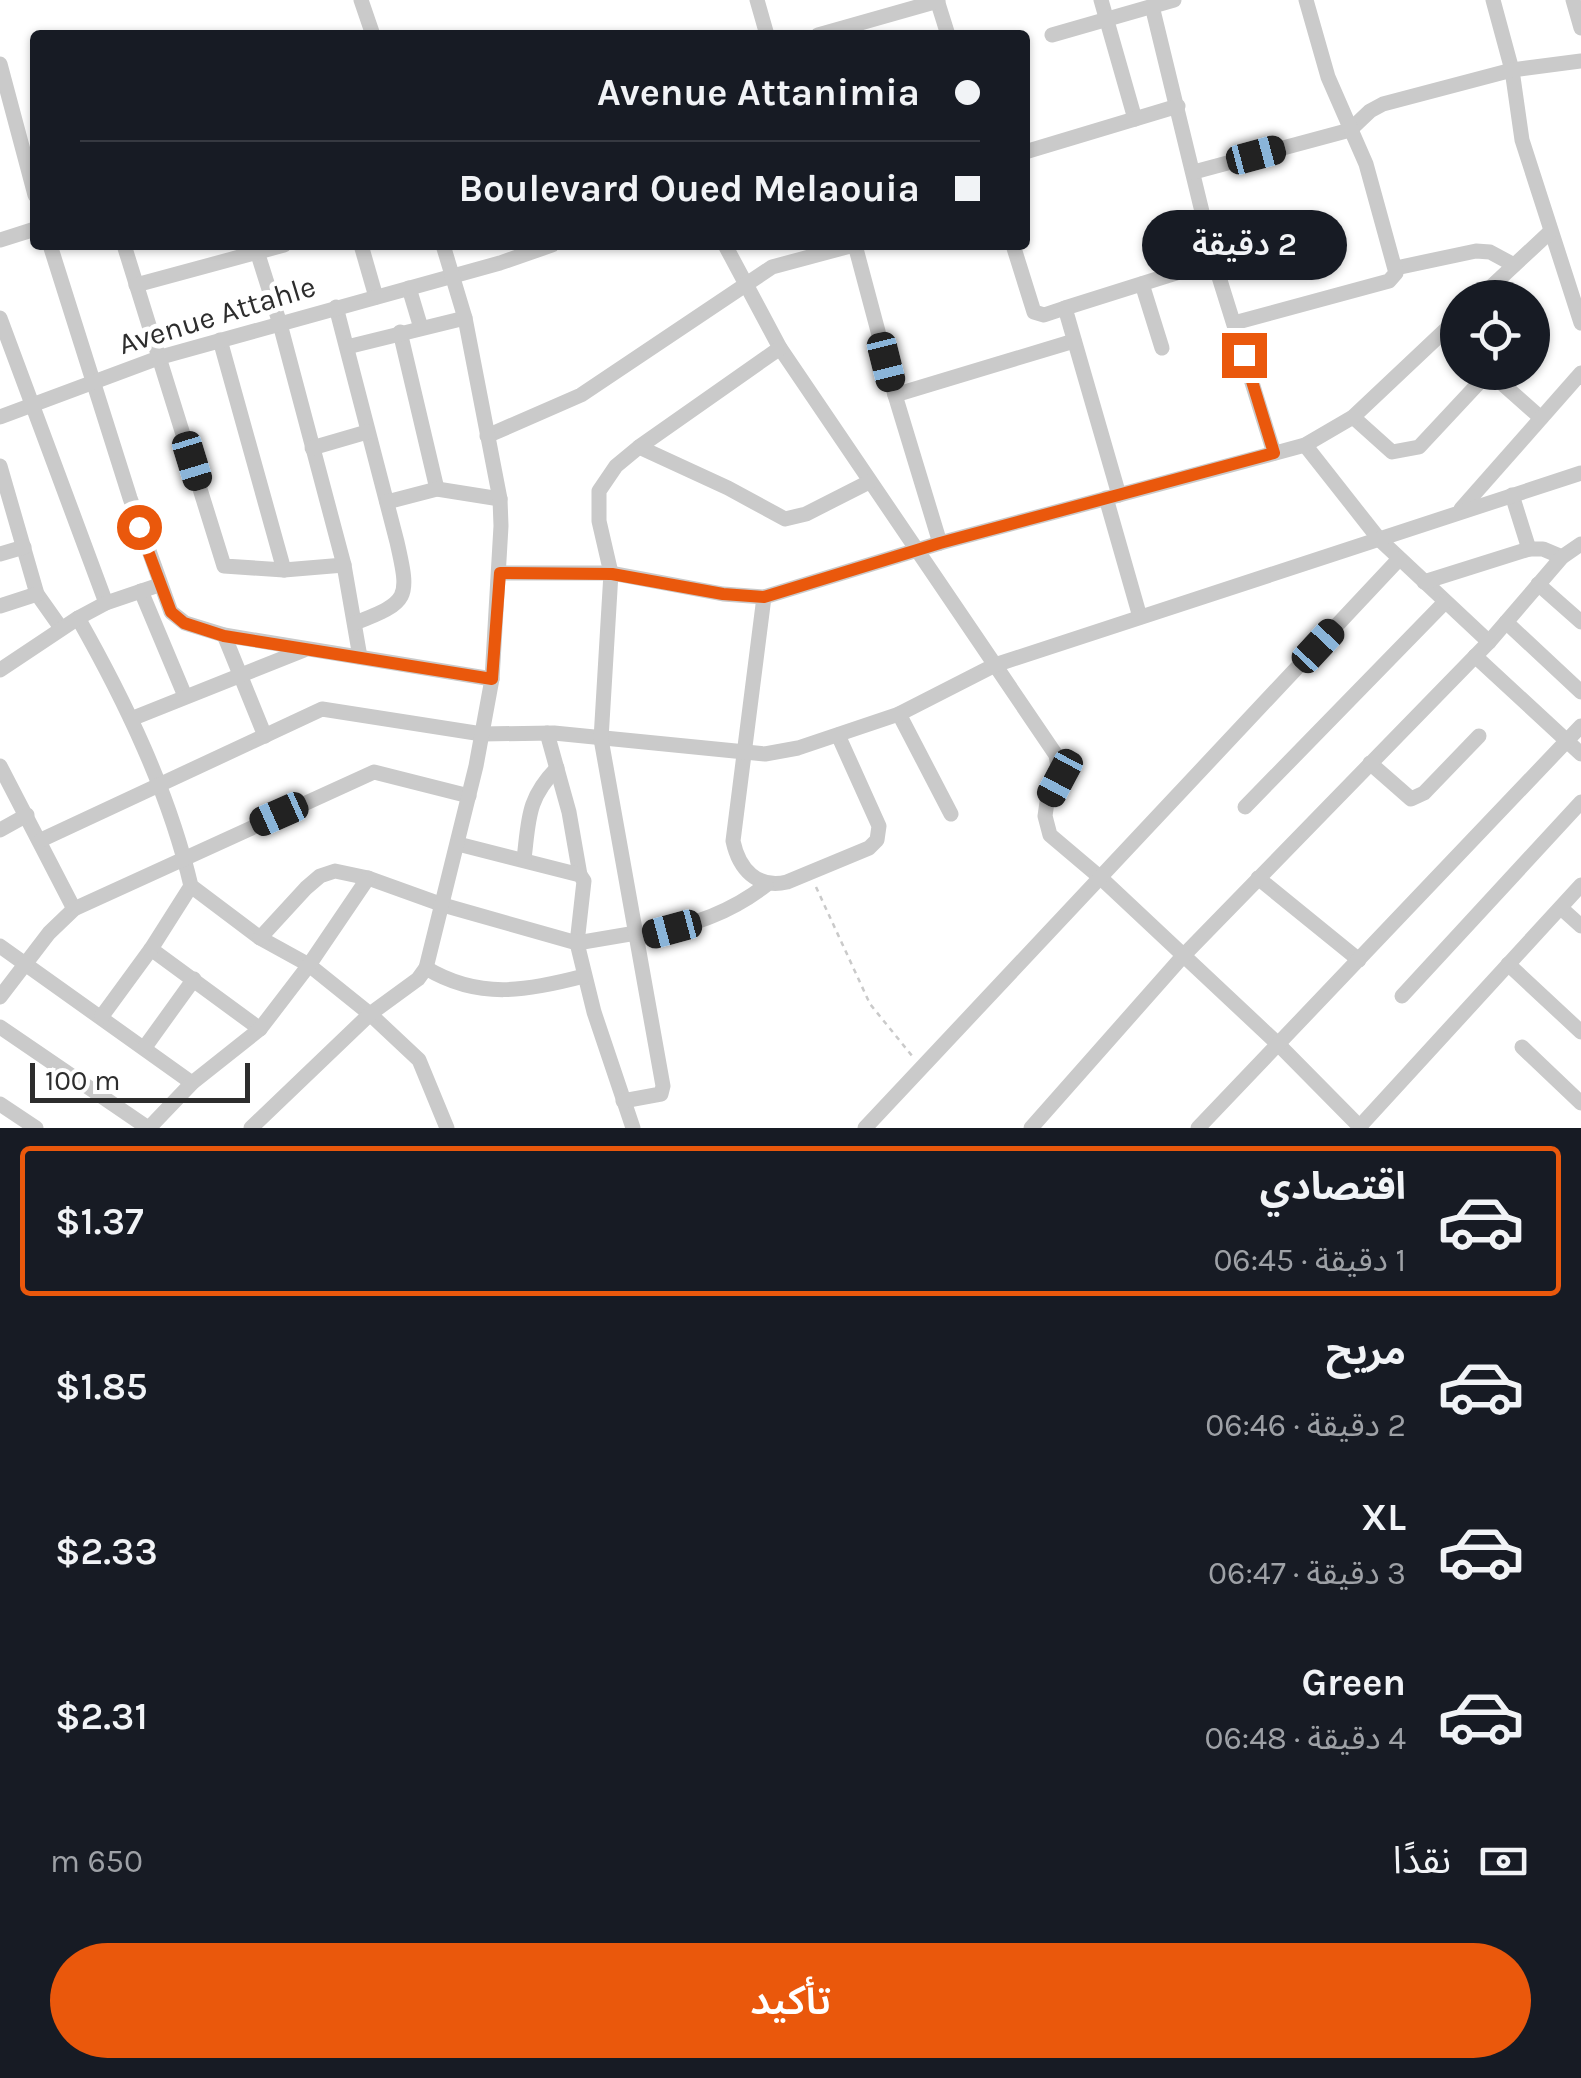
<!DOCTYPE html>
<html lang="ar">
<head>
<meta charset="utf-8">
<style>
  body { margin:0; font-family:Karla,"Noto Sans Arabic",sans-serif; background:#242831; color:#f1f3f6; direction:rtl; height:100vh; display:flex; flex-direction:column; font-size:38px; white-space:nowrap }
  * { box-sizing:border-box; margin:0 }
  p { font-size:32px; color:#9ea1a6 }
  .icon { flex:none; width:55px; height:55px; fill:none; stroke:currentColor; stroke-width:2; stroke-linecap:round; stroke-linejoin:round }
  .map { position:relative; height:1128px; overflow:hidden; direction:ltr }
  .sheet { display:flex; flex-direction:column; background:#171b24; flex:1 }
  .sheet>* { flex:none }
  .banner { position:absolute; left:30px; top:30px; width:1000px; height:220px; border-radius:10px; box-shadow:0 2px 8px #0004; direction:rtl; display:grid; align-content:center; height:220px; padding:0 50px; background:#171b24 }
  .controls { position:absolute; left:1440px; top:280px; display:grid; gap:20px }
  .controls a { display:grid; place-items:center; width:110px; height:110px; border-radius:50%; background:#171b24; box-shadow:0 2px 8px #0004; font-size:50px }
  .scale { position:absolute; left:30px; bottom:25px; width:220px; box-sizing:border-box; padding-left:10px; border:5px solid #2d2d2d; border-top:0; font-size:28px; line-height:35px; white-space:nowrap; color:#2d2d2d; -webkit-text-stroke:8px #fff; paint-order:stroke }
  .end { position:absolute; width:45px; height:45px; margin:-22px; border:12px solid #ea580c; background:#fff; box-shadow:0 0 0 5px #fff }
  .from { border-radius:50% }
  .bubble { position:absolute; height:70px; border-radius:35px; background:#171b24; box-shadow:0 2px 8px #0004; font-size:32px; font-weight:600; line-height:70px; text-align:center; direction:rtl }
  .car { position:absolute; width:30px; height:60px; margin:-30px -15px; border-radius:12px; box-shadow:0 0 8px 2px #0007; background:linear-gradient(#222 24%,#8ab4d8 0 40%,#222 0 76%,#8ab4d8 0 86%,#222 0) }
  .banner b { display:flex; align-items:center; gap:35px; height:95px; font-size:38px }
  .banner b+b { border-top:2px solid #363941 }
  .banner i { width:25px; height:25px; background:#f1f3f6 }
  ul { padding:18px 0 0; list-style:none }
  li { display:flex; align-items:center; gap:30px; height:150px; margin:0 20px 15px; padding:0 30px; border:5px solid transparent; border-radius:10px }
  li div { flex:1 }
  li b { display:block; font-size:38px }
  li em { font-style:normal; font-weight:600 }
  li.current { border-color:#ea580c }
  li>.icon { width:90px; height:90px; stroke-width:1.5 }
  .pay { display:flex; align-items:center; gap:25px; height:110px; padding:0 50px; font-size:38px }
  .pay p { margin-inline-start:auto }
  .primary-button { display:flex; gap:20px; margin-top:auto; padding:20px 50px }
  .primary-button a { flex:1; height:115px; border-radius:60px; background:#ea580c; color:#fff; font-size:40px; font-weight:600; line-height:115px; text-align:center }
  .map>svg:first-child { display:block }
</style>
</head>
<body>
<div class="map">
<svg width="1581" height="1128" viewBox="0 0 1581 1128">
  <rect width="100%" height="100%" fill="#fff"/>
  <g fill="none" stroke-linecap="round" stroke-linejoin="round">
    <path stroke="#cacaca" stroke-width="2.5" stroke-dasharray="5 5" stroke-linecap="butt" d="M816,887L870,1004L913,1057"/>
    <g stroke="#cacaca" stroke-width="15">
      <path d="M361,0L373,35"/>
      <path d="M757,0L767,35"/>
      <path d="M937,0L948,35"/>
      <path d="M1101,0L1135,119"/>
      <path d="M1493,0L1512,70L1522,140L1581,323"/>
      <path d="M1573,0L1581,28"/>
      <path d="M1152,6L1214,261L1274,453"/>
      <path d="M818,35L938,1"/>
      <path d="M1052,35L1174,0"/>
      <path d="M0,64L35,195"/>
      <path d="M1025,152L1178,106"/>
      <path d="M1194,172L1350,130L1370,111L1383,104L1512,70L1581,61"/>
      <path d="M0,240L35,229"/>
      <path d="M50,245L130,498L171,612L185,623L224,635L492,679"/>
      <path d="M124,245L224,566L284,570L344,565"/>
      <path d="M255,245L280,324L344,565L360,657"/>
      <path d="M361,245L376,297"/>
      <path d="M725,245L780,348L1056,755L1060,778L1047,802L1045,816L1050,835L1102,879L1279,1045L1361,1128"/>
      <path d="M855,245L895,395L940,543"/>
      <path d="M1013,245L1034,312L1044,315L1065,308"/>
      <path d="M1396,268L1476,251L1490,252L1514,265"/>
      <path d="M1142,284L1162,348"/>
      <path d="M136,285L284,245"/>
      <path d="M409,288L421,328"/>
      <path d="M1479,298L1551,231"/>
      <path d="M336,307L397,542C410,599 409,602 355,623"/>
      <path d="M0,318L106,603"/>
      <path d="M1234,323L1389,281L1396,273L1366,164L1328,77L1306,0"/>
      <path d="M400,332L437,489"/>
      <path d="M220,340L284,570"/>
      <path d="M347,347L465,318"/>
      <path d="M1489,372L1541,418"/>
      <path d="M895,395L1074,341"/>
      <path d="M0,417L161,357L500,263L552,245"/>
      <path d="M1353,417L1392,452L1419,447L1489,372"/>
      <path d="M487,436L581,395L772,267L854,245"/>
      <path d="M1305,445L1379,539L1489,642"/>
      <path d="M639,447L728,488L785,519L806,514L869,482"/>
      <path d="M312,448L367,432"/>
      <path d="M0,466L37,594L61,628"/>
      <path d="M1119,495L1065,308L1214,261"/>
      <path d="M1512,495L1529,549"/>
      <path d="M1106,498L1140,617"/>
      <path d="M387,502L437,489L500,499"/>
      <path d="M1461,509L1581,373"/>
      <path d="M0,554L24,547"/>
      <path d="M500,573H611L723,594L764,597L940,543L1305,445L1353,417L1458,318"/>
      <path d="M1424,582L1529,549H1543L1562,557"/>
      <path d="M1538,584L1581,622"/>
      <path d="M141,591L185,696"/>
      <path d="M764,597L733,841C739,869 757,889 787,882L869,848L877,840L879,826L838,735"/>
      <path d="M0,606L37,594"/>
      <path d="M78,618C125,701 169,792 191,886L260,938L309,965L370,1014L419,1060L447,1128"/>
      <path d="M1506,622L1581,692"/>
      <path d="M224,635L265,736"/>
      <path d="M1475,656L1581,754"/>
      <path d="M0,670L78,618L106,603L159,585"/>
      <path d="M899,714L951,814"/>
      <path d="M131,719L304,650"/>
      <path d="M547,733L569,812L580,875"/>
      <path d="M1370,763L1411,799L1424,793L1479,736"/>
      <path d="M0,766L74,909"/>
      <path d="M1245,807L1445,602"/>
      <path d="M0,830L27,815"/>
      <path d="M41,840L322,709L482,734L554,733L765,754L798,748L899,714L995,665L1581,473"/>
      <path d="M458,844L580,875L584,881L577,943L594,1012L633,1128"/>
      <path d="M524,859C529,818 527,799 557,768"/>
      <path d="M1258,878L1359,960"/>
      <path d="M1561,908L1581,926"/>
      <path d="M260,938L306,888L320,876L335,871L368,878L443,905L577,943L636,933"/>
      <path d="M637,939C687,925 725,917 766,885"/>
      <path d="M0,946L192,1083"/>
      <path d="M151,949L260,1029"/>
      <path d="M1508,964L1581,1032"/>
      <path d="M426,968C479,1000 527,991 584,976"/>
      <path d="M1402,996L1581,802"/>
      <path d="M0,997L49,933L74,909L374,772L469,796"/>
      <path d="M102,1016L151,949L191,886"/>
      <path d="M0,1027L148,1128"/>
      <path d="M145,1047L194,979"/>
      <path d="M1522,1047L1581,1103"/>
      <path d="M623,1101L661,1094L663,1086L601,739L611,573L599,521V491L616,466L639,447L780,348"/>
      <path d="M0,1104L36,1128"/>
      <path d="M1361,1125L1581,885"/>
      <path d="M149,1128L192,1083L260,1029L309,965L368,878"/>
      <path d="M251,1128L370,1014L418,979L426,968L476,766L492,679L501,526L500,499L465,318L443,245"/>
      <path d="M865,1128L1399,559"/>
      <path d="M1031,1128L1183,956L1489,642L1562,557L1581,544"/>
      <path d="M1198,1128L1581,726"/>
    </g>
  </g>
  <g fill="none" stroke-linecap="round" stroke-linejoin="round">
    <path stroke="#ea580c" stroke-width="12" d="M139,527L171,612L184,623L224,636L492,679L500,573L612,574L723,594L764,597L940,543L1274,453L1244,355"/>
  </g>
  <g text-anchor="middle" stroke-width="10" stroke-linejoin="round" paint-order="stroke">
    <g font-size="30" fill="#2d2d2d" stroke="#fff">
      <text transform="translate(217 315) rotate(-17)" y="10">Avenue Attahle</text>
    </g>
  </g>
</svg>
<div class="controls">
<a><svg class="icon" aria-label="locate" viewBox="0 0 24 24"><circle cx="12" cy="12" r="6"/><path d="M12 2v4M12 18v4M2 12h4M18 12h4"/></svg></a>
</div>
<div class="scale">100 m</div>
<i class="end from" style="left:139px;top:527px"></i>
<i class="end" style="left:1244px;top:355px"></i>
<div class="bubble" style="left:1142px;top:210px;width:205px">2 دقيقة</div>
<i class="car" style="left:1256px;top:155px;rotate:75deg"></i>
<i class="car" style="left:886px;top:362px;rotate:166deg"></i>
<i class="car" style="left:192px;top:461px;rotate:163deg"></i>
<i class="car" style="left:1318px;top:646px;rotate:43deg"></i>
<i class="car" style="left:1060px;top:778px;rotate:208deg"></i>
<i class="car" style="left:279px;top:814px;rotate:246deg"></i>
<i class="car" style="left:672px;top:929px;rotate:255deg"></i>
<div class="banner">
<b><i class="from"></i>Avenue Attanimia</b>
<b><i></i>Boulevard Oued Melaouia</b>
</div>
</div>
<section class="sheet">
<ul>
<li class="current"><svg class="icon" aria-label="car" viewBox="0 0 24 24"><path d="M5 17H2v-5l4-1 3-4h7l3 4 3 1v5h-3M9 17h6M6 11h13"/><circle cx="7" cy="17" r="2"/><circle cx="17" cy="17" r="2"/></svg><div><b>اقتصادي</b><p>1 دقيقة · 06:45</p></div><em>$1.37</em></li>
<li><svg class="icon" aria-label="car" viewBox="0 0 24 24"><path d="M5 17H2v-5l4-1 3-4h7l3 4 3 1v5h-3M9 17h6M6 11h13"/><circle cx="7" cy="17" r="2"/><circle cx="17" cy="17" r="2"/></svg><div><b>مريح</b><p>2 دقيقة · 06:46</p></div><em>$1.85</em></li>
<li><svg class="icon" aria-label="car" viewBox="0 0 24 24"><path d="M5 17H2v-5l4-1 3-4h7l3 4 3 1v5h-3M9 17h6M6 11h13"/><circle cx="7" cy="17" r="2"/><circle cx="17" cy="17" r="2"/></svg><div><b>XL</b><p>3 دقيقة · 06:47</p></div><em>$2.33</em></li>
<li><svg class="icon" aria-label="car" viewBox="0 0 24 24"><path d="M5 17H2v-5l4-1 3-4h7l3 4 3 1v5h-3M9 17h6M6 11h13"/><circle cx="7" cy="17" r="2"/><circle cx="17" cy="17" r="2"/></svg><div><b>Green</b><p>4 دقيقة · 06:48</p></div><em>$2.31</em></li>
</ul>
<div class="pay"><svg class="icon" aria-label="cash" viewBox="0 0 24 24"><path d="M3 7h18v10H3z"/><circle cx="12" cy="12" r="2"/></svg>نقدًا<p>650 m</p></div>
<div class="primary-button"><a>تأكيد</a></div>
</section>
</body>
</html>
